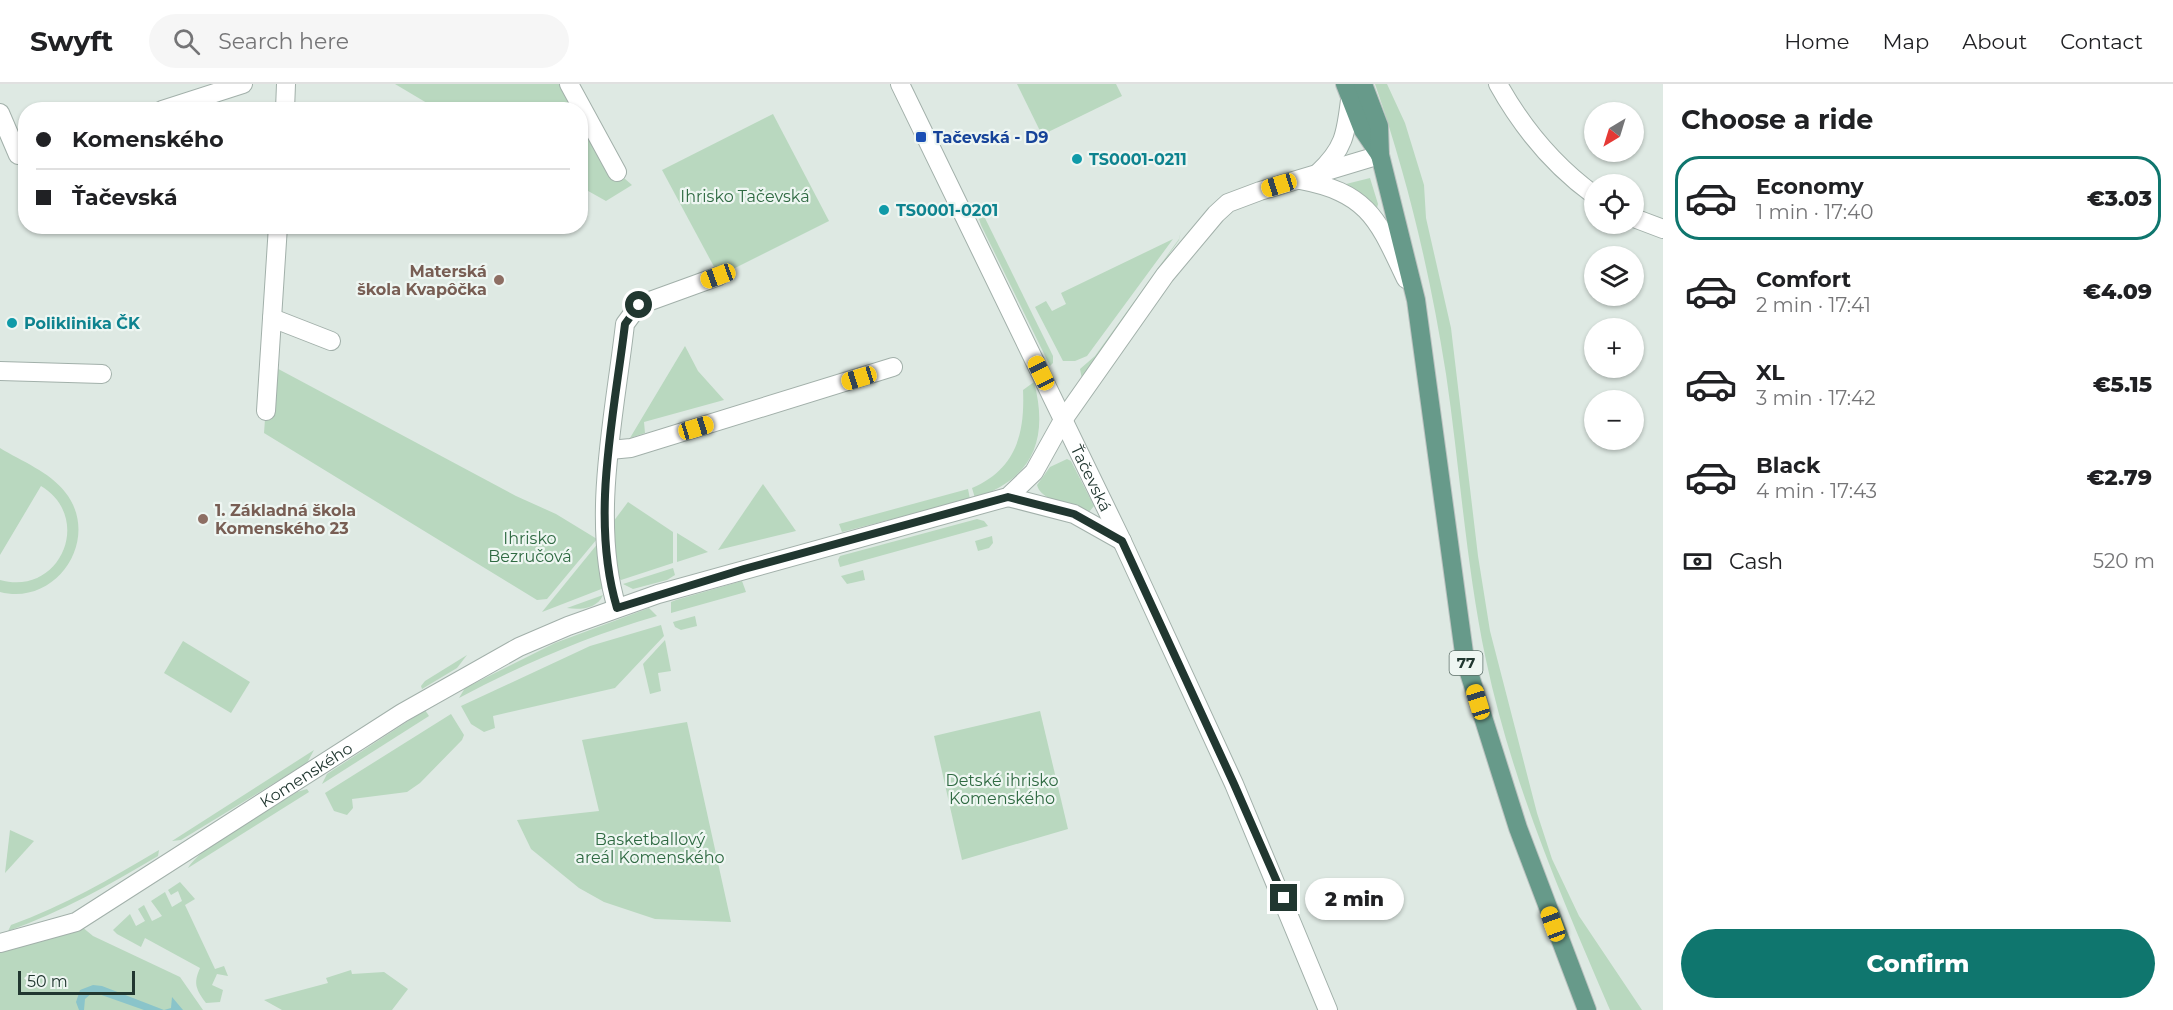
<!DOCTYPE html>
<html lang="en">
<head>
<meta charset="utf-8">
<style>
  body { margin:0; font-family:Montserrat,sans-serif; background:#f6f6f6; color:#202124; height:100vh; display:flex; flex-direction:column; font-size:22px; white-space:nowrap }
  * { box-sizing:border-box; margin:0 }
  p { font-size:20px; color:#757577 }
  .icon { flex:none; width:33px; height:33px; fill:none; stroke:currentColor; stroke-width:2; stroke-linecap:round; stroke-linejoin:round }
  .map { position:relative; flex:1; overflow:hidden }
  .drawer { display:flex; flex-direction:column; background:#fff; width:510px }
  .drawer>* { flex:none }
  .top-card { position:absolute; left:18px; top:18px; width:570px; height:132px; border-radius:24px; box-shadow:0 2px 4px #0004; display:grid; align-content:center; height:132px; padding:0 18px; background:#fff }
  .needle { width:39px; rotate:218deg }
  .buttons { position:absolute; left:1584px; top:18px; display:grid; gap:12px }
  .buttons a { display:grid; place-items:center; width:60px; height:60px; border-radius:50%; background:#fff; box-shadow:0 2px 4px #0004; font-size:30px }
  .scale { position:absolute; left:18px; bottom:15px; width:117px; box-sizing:border-box; padding-left:6px; border:3px solid #213730; border-top:0; font-size:16px; line-height:21px; white-space:nowrap; color:#213730; -webkit-text-stroke:4px #eef6f2; paint-order:stroke }
  .end { position:absolute; width:27px; height:27px; margin:-14px; border:8px solid #213730; background:#fff; box-shadow:0 0 0 3px #fff }
  .from { border-radius:50% }
  .bubble { position:absolute; height:42px; border-radius:21px; background:#fff; box-shadow:0 2px 4px #0004; font-size:20px; font-weight:800; line-height:42px; text-align:center }
  .car { position:absolute; width:18px; height:36px; margin:-18px -9px; border-radius:8px; box-shadow:0 0 4px 2px #0007; background:linear-gradient(#f5c518 24%,#345 0 40%,#f5c518 0 76%,#345 0 86%,#f5c518 0) }
  .top-card b { display:flex; align-items:center; gap:21px; height:57px; font-size:22px }
  .top-card b+b { border-top:2px solid #e0e0e0 }
  .top-card i { width:15px; height:15px; background:#202124 }
  ul { padding:0; list-style:none }
  li { display:flex; align-items:center; gap:18px; height:84px; margin:0 12px 9px; padding:0 6px; border:3px solid transparent; border-radius:24px }
  li div { flex:1 }
  li b { display:block; font-size:22px }
  li em { font-style:normal; font-weight:800 }
  li.on { border-color:#0f766e }
  li>.icon { width:54px; height:54px; stroke-width:1.5 }
  h2 { padding:0 18px; font-size:27px; line-height:72px }
  .pay { display:flex; align-items:center; gap:15px; height:66px; padding:0 18px; font-size:22px }
  .pay p { margin-inline-start:auto }
  .primary-button { display:flex; gap:12px; margin-top:auto; padding:12px 18px }
  .primary-button a { flex:1; height:69px; border-radius:36px; background:#0f766e; color:#fff; font-size:24px; font-weight:800; line-height:69px; text-align:center }
  header { display:flex; align-items:center; gap:36px; box-sizing:border-box; height:84px; padding:0 30px; background:#fff; border-bottom:2px solid #e0e0e0 }
  header strong { font-size:28px }
  nav { display:flex; gap:33px; margin-inline-start:auto; font-size:21px }
  .search { width:420px; height:54px; background:#f6f6f6; display:flex; align-items:center; gap:15px; box-sizing:border-box; padding:0 21px; border-radius:33px; color:#757577; font-size:22px }
  main { display:flex; flex:1; min-height:0 }
  .map>svg:first-child { display:block }
</style>
</head>
<body>
<header>
<strong>Swyft</strong>
<div class="search"><svg class="icon" aria-label="search" viewBox="0 0 24 24"><circle cx="10" cy="10" r="6"/><path d="M15 15l6 6"/></svg>Search here</div>
<nav><a>Home</a><a>Map</a><a>About</a><a>Contact</a></nav>
</header>
<main>
<div class="map">
<svg width="1663" height="926" viewBox="0 0 1663 926">
  <rect width="100%" height="100%" fill="#dee9e3"/>
  <g fill="#b9d8bf">
    <path d="M395,0H569L617,88L632,101L606,117L581,103L580,26L437,25Z"/>
    <path d="M1017,0H1116L1122,12L1042,51Z"/>
    <path d="M1375,0H1387L1405,39L1424,101L1426,134L1451,244L1478,472L1490,547L1537,729L1552,775L1579,832L1642,926H1610C1561,812 1512,699 1486,576C1466,482 1460,385 1446,290C1430,189 1408,96 1375,0Z"/>
    <path d="M773,30L829,137L719,192L662,86Z"/>
    <path d="M1370,94L1378,120L1377,124L1356,108L1342,101Z"/>
    <path d="M983,130L1053,272V279L1050,282L981,141L979,135Z"/>
    <path d="M1181,147L1179,156L1082,295L1080,285L1095,272L1179,155Z"/>
    <path d="M1173,155L1087,272L1075,277H1063L1035,223L1046,217L1052,227L1066,220L1061,209Z"/>
    <path d="M685,262L698,287L724,316L644,338L645,349L630,354Z"/>
    <path d="M269,280L516,412L556,430L597,455L547,515L537,516L264,349Z"/>
    <path d="M1034,298C1049,355 1033,395 975,414L972,404C1016,385 1025,350 1023,306Z"/>
    <path d="M0,364C21,377 50,388 65,408C102,454 57,523 0,508V496C60,513 94,434 41,402L0,471Z"/>
    <path d="M1067,375L1071,377L1094,422L1089,428C1074,421 1041,418 1037,401L1050,383Z"/>
    <path d="M763,400L796,447L718,466Z"/>
    <path d="M968,405L970,415L842,448L839,440Z"/>
    <path d="M628,418L673,448V479L621,496L617,492L610,442Z"/>
    <path d="M977,435L984,437L988,442L840,483L838,476L840,472Z"/>
    <path d="M677,449L708,468L677,478Z"/>
    <path d="M992,452L993,459L989,464L978,467L975,457Z"/>
    <path d="M599,458L604,504L542,528Z"/>
    <path d="M673,484L675,491L667,496L633,505L623,500Z"/>
    <path d="M863,486L865,496L847,500L841,492Z"/>
    <path d="M742,497L746,508L671,529V518L676,516Z"/>
    <path d="M603,511C597,525 580,526 567,524Z"/>
    <path d="M649,524L657,532C588,552 523,580 459,614L465,604L555,559Z"/>
    <path d="M695,532L697,542L681,546L675,543L673,538Z"/>
    <path d="M661,541L664,552L615,604L493,632L495,644L484,648L471,640L461,622L590,562Z"/>
    <path d="M665,556L671,587L658,589L661,607L650,610L643,580Z"/>
    <path d="M183,557L250,598L231,629L164,589Z"/>
    <path d="M467,571L457,584L422,605L421,602L425,597Z"/>
    <path d="M425,626L429,632L322,700L327,690Z"/>
    <path d="M1040,627L1068,745L962,776L934,652Z"/>
    <path d="M451,630L464,651L462,656L420,699L407,708L352,715L353,724L347,731L334,727L325,709Z"/>
    <path d="M687,638L731,838L655,835L604,818L579,804L531,765L517,736L599,727L582,656Z"/>
    <path d="M314,666L307,679L181,756L172,757Z"/>
    <path d="M307,705L309,708L188,784C201,761 272,724 297,708Z"/>
    <path d="M10,746L34,757L5,789Z"/>
    <path d="M159,766L158,772C109,801 62,828 8,847L11,841C64,822 110,795 159,766Z"/>
    <path d="M180,798L195,815L185,821L215,885L224,882L228,892L217,890L212,901L223,906L220,918L206,919C196,905 193,900 200,884L145,854L141,863L117,850L113,846L130,830L136,842L145,837L138,825L144,821L152,837L162,832L151,817L165,808L172,823L182,817L178,807L171,811L168,806Z"/>
    <path d="M76,838L93,852L180,893L203,926H0V859Z"/>
    <path d="M351,886L352,890L384,888L408,905L392,926H282L264,916L328,899L326,894Z"/>
  </g>
  <path fill="#8ac4ca" d="M93,901L102,902L164,926L171,924L172,913L183,926H144L93,908L85,915L84,926H79L76,918L80,906Z"/>
  <g fill="none" stroke-linecap="round" stroke-linejoin="round">
    <defs>
      <g id="minor">
        <path d="M569,0L617,88"/>
        <path id="s1" d="M900,0L1122,457L1234,700L1328,926"/>
        <path d="M1498,0C1523,45 1553,81 1594,111"/>
        <path d="M162,26L243,0"/>
        <path d="M285,26L286,0"/>
        <path d="M0,29L18,71"/>
        <path d="M1318,89C1344,65 1346,50 1350,16"/>
        <path d="M1300,96C1369,109 1378,136 1406,195"/>
        <path d="M1634,134L1663,145"/>
        <path d="M272,234L331,257"/>
        <path d="M0,287L102,290"/>
        <path d="M266,327L278,142"/>
        <path d="M610,366L631,364L893,283"/>
        <path d="M1008,413L1074,430L1122,457"/>
        <path d="M617,524C590,436 615,330 625,240L639,221L719,192"/>
        <path id="s2" d="M0,859L76,838L402,629L519,563L568,542L658,510L1008,413L1034,388L1063,336L1165,191L1216,130L1228,119L1260,107L1380,71"/>
      </g>
      <g id="major">
        <path d="M1345,0L1363,46L1380,71"/>
        <path d="M1363,0L1379,42L1380,71L1416,216L1465,576L1518,744L1587,926"/>
      </g>
    </defs>
    <use href="#minor" stroke="#a2b0aa" stroke-width="20"/>
    <use href="#major" stroke="#bcc3c1" stroke-width="20"/>
    <use href="#minor" stroke="#fff" stroke-width="18"/>
    <use href="#major" stroke="#679a8a" stroke-width="18"/>
  </g>
  <g fill="none" stroke-linecap="round" stroke-linejoin="round">
    <path stroke="#213730" stroke-width="8" d="M639,221L625,240C614,332 590,434 617,524L744,485L1008,413L1074,430L1122,457L1234,700L1284,814"/>
  </g>
  <rect fill="#1a4fb4" stroke="#eef6f2" stroke-width="2" x="915" y="47" width="12" height="12" rx="3"/>
  <g fill="#0f9aa8" stroke="#eef6f2" stroke-width="2">
    <circle cx="1077" cy="75" r="6"/>
    <circle cx="884" cy="126" r="6"/>
    <circle cx="12" cy="239" r="6"/>
  </g>
  <g fill="#8d6e63" stroke="#eef6f2" stroke-width="2">
    <circle cx="499" cy="196" r="6"/>
    <circle cx="203" cy="435" r="6"/>
  </g>
  <g text-anchor="middle" stroke-width="4.5" stroke-linejoin="round" paint-order="stroke">
    <rect fill="#eef6f2" stroke="#5e706a" stroke-width="1.5" x="1449.5" y="567" width="33" height="24" rx="4.5"/>
    <g font-size="15" font-weight="bold" fill="#213730">
      <text x="1466" y="584">77</text>
    </g>
    <g font-size="16" font-weight="bold" fill="#164399" stroke="#eef6f2" text-anchor="start">
      <text x="933" y="59">Tačevská - D9</text>
    </g>
    <g font-size="16" font-weight="bold" fill="#0d838f" stroke="#eef6f2" text-anchor="start">
      <text x="1089" y="81">TS0001-0211</text>
      <text x="896" y="132">TS0001-0201</text>
      <text x="24" y="245">Poliklinika ČK</text>
    </g>
    <g font-size="16" fill="#2f6a42" stroke="#eef6f2">
      <text x="745" y="118">Ihrisko Tačevská</text>
      <text x="530" y="460">Ihrisko<tspan x="530" dy="18">Bezručová</tspan></text>
      <text x="1002" y="702">Detské ihrisko<tspan x="1002" dy="18">Komenského</tspan></text>
      <text x="650" y="761">Basketballový<tspan x="650" dy="18">areál Komenského</tspan></text>
    </g>
    <g font-size="16" font-weight="bold" fill="#785e54" stroke="#eef6f2" text-anchor="end">
      <text x="487" y="193">Materská<tspan x="487" dy="18">škola Kvapôčka</tspan></text>
      <text x="215" y="432" text-anchor="start">1. Základná škola<tspan x="215" dy="18">Komenského 23</tspan></text>
    </g>
    <g font-size="16" fill="#213730" stroke="#eef6f2">
      <text dy="6" stroke="none"><textPath href="#s1" startOffset="438">Ťačevská</textPath></text>
      <text dy="6" stroke="none"><textPath href="#s2" startOffset="352">Komenského</textPath></text>
    </g>
  </g>
</svg>
<div class="buttons">
<a><svg class="needle" viewBox="-14 -14 28 28"><path d="M0-13l5 13h-10z" fill="#e53935"/><path d="M0 13l5-13h-10z" fill="#757577"/></svg></a>
<a><svg class="icon" aria-label="locate" viewBox="0 0 24 24"><circle cx="12" cy="12" r="6"/><path d="M12 2v4M12 18v4M2 12h4M18 12h4"/></svg></a>
<a><svg class="icon" aria-label="layers" viewBox="0 0 24 24"><path d="M12 4l9 5-9 5-9-5zM3 14l9 5 9-5"/></svg></a>
<a>+</a>
<a>−</a>
</div>
<div class="scale">50 m</div>
<i class="end from" style="left:639px;top:221px"></i>
<i class="end" style="left:1284px;top:814px"></i>
<div class="bubble" style="left:1305px;top:794px;width:99px">2 min</div>
<i class="car" style="left:1279px;top:101px;rotate:253deg"></i>
<i class="car" style="left:718px;top:192px;rotate:250deg"></i>
<i class="car" style="left:1041px;top:289px;rotate:334deg"></i>
<i class="car" style="left:859px;top:294px;rotate:253deg"></i>
<i class="car" style="left:696px;top:344px;rotate:73deg"></i>
<i class="car" style="left:1478px;top:618px;rotate:343deg"></i>
<i class="car" style="left:1553px;top:840px;rotate:340deg"></i>
<div class="top-card">
<b><i class="from"></i>Komenského</b>
<b><i></i>Ťačevská</b>
</div>
</div>
<section class="drawer">
<h2>Choose a ride</h2>
<ul>
<li class="on"><svg class="icon" aria-label="car" viewBox="0 0 24 24"><path d="M5 17H2v-5l4-1 3-4h7l3 4 3 1v5h-3M9 17h6M6 11h13"/><circle cx="7" cy="17" r="2"/><circle cx="17" cy="17" r="2"/></svg><div><b>Economy</b><p>1 min · 17:40</p></div><em>€3.03</em></li>
<li><svg class="icon" aria-label="car" viewBox="0 0 24 24"><path d="M5 17H2v-5l4-1 3-4h7l3 4 3 1v5h-3M9 17h6M6 11h13"/><circle cx="7" cy="17" r="2"/><circle cx="17" cy="17" r="2"/></svg><div><b>Comfort</b><p>2 min · 17:41</p></div><em>€4.09</em></li>
<li><svg class="icon" aria-label="car" viewBox="0 0 24 24"><path d="M5 17H2v-5l4-1 3-4h7l3 4 3 1v5h-3M9 17h6M6 11h13"/><circle cx="7" cy="17" r="2"/><circle cx="17" cy="17" r="2"/></svg><div><b>XL</b><p>3 min · 17:42</p></div><em>€5.15</em></li>
<li><svg class="icon" aria-label="car" viewBox="0 0 24 24"><path d="M5 17H2v-5l4-1 3-4h7l3 4 3 1v5h-3M9 17h6M6 11h13"/><circle cx="7" cy="17" r="2"/><circle cx="17" cy="17" r="2"/></svg><div><b>Black</b><p>4 min · 17:43</p></div><em>€2.79</em></li>
</ul>
<div class="pay"><svg class="icon" aria-label="cash" viewBox="0 0 24 24"><path d="M3 7h18v10H3z"/><circle cx="12" cy="12" r="2"/></svg>Cash<p>520 m</p></div>
<div class="primary-button"><a>Confirm</a></div>
</section>
</main>
</body>
</html>
